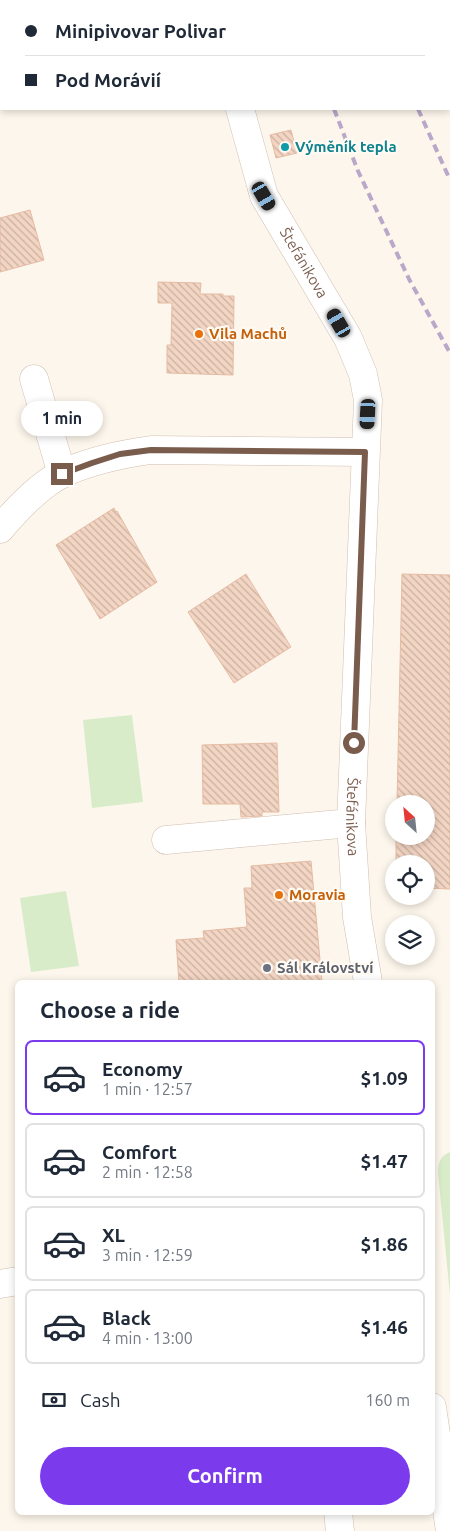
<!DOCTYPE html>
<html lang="en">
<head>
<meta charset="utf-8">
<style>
  body { margin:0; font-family:Ubuntu,sans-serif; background:#f2f2f3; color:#1f2937; height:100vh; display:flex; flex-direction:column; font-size:19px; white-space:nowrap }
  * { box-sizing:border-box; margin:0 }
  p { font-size:16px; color:#747a83 }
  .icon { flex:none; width:28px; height:28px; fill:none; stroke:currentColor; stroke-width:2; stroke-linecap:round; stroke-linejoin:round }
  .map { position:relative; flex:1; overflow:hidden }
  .details { position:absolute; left:15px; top:980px; width:420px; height:535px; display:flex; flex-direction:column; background:#fff; border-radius:8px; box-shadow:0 2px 8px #0003 }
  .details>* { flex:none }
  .guide { position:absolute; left:0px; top:0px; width:450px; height:110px; box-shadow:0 2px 8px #0003; display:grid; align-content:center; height:110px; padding:0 25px; background:#fff }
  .needle { width:32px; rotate:333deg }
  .fabs { position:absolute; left:385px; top:795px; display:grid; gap:10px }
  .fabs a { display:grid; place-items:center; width:50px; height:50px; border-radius:50%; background:#fff; box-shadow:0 2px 8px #0003; font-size:25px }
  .end { position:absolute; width:22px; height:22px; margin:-11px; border:6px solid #7a5c4d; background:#fff; box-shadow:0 0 0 2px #fff }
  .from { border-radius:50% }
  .bubble { position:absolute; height:35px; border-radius:18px; background:#fff; box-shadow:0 2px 8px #0003; font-size:16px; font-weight:700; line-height:35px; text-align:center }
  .car { position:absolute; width:15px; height:30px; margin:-15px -8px; border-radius:6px; box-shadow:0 0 4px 1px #0007; background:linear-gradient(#222 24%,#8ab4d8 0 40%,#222 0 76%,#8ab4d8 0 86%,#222 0) }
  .guide b { display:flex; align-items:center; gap:18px; height:48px; font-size:19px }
  .guide b+b { border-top:1px solid #e0e1e3 }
  .guide i { width:12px; height:12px; background:#1f2937 }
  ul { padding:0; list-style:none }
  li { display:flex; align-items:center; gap:15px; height:75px; margin:0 10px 8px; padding:0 15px; border:2px solid #e0e1e3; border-radius:8px }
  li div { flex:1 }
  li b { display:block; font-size:19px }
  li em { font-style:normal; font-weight:700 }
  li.on { border-color:#7c3aed }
  li>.icon { width:45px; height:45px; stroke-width:1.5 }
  h2 { padding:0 25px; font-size:22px; line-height:60px }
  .pay { display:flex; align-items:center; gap:12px; height:55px; padding:0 25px; font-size:19px }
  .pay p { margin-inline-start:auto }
  .button { display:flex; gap:10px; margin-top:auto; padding:10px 25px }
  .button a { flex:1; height:58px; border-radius:30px; background:#7c3aed; color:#fff; font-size:20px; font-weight:700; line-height:58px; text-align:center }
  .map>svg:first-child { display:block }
</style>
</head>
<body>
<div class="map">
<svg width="450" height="1531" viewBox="0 0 450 1531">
  <defs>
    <pattern id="building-back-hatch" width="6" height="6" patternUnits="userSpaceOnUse" patternTransform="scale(1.25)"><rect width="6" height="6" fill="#f3d5c3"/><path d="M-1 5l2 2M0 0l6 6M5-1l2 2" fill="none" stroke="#cab0a1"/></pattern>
  </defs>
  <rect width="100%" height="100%" fill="#fdf6ec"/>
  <g fill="#d8ecc9">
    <path d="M132,715L143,802L92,808L83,720Z"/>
    <path d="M66,891L79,966L31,972L20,898Z"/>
    <path d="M450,1152V1295L438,1173C438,1163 440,1156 450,1152Z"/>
  </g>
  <g fill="url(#building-back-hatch)" stroke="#e6bba3">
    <path d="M291,130L297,153L276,158L270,135Z"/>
    <path d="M30,210L44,260L0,272V218Z"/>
    <path d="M158,282L201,283L200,294H223V296H234L233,375L167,373V345H171L172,303H158Z"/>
    <path d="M114,508L116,512L117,511L157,582L100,619L56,545Z"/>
    <path d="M246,574L291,647L234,683L188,612Z"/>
    <path d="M402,574L450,575V889L426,888V864H396V836H426V804H397Z"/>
    <path d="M277,743L279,812H262V816L241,817L240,804H203L202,745Z"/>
    <path d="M311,861L322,982H179L176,940L204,938L203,931L247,927L244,888H252L251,866Z"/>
  </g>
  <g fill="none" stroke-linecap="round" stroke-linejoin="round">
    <defs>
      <g id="minor">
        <path d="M6,0L7,1"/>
        <path d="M209,0L210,1"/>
        <path d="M97,1L101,0"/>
        <path d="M0,32L1,31"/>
        <path id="s1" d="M240,109L264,196L348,338L363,374L368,400L351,823L357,917L368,982"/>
        <path d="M34,379L62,474"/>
        <path d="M0,529C17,509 42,482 66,472C93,460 122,454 151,450L365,452"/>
        <path d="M166,840L351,823"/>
        <path d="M0,1284L18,1281"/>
        <path d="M432,1407L450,1531"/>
        <path d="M338,1512L340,1531"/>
      </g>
    </defs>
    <use href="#minor" stroke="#d1beb0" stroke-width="29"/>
    <use href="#minor" stroke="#fff" stroke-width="28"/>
    <g stroke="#b9a8c9" stroke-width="4" stroke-dasharray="8 5" stroke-linecap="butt">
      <path d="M293,0L294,1"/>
      <path d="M369,0L370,1"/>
      <path d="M334,109L358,171L409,279L450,353"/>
      <path d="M418,109L450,180"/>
    </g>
  </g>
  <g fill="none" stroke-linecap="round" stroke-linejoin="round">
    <path stroke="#7a5c4d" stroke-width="6" d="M62,474L92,463L120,454L151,450L365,452L354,743"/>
  </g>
  <circle fill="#0f9aa8" stroke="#fffaf3" stroke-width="2" cx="285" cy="147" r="5"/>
  <g fill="#e8710a" stroke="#fffaf3" stroke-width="2">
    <circle cx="199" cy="334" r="5"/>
    <circle cx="279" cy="895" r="5"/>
  </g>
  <circle fill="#6b7280" stroke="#fffaf3" stroke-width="2" cx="267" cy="968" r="5"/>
  <g text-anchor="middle" stroke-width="4.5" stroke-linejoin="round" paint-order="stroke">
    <g font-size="15" font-weight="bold" fill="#0d838f" stroke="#fffaf3" text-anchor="start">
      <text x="295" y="152">Výměník tepla</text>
    </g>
    <g font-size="15" fill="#7a5c4d" stroke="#fffaf3">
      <text dy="5" stroke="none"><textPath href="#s1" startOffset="168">Štefánikova</textPath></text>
      <text dy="5" stroke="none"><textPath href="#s1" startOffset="738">Štefánikova</textPath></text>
    </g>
    <g font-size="15" font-weight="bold" fill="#c56008" stroke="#fffaf3" text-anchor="start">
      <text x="209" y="339">Vila Machů</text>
      <text x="289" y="900">Moravia</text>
    </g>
    <g font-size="15" font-weight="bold" fill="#5b616d" stroke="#fffaf3" text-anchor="start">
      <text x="277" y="973">Sál Království</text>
    </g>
  </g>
</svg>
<div class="fabs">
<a><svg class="needle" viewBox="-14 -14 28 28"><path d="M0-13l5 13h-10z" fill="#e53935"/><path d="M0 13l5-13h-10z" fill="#747a83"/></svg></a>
<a><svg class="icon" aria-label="locate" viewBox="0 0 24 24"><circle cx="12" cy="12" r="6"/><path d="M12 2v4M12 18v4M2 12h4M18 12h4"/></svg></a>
<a><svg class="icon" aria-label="layers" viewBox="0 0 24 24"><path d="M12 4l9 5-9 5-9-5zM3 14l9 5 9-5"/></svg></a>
</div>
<i class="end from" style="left:354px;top:743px"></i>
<i class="end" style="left:62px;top:474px"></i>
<div class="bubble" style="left:21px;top:401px;width:82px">1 min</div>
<i class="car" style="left:264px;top:196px;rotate:150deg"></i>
<i class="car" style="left:339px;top:323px;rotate:330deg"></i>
<i class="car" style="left:368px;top:414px;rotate:183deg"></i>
<div class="guide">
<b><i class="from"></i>Minipivovar Polivar</b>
<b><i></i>Pod Morávií</b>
</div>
<section class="details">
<h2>Choose a ride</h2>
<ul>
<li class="on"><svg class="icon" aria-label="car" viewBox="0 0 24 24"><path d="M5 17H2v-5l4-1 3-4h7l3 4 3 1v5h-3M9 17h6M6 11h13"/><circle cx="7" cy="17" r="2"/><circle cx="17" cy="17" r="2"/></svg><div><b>Economy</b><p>1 min · 12:57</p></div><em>$1.09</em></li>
<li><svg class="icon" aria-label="car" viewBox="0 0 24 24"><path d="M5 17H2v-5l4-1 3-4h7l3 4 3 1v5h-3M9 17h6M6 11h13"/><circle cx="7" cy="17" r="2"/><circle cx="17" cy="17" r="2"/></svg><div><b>Comfort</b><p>2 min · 12:58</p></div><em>$1.47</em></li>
<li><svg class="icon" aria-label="car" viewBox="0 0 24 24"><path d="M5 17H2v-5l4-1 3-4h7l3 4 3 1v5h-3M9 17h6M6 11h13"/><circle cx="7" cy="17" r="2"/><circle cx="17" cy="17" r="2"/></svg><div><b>XL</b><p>3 min · 12:59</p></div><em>$1.86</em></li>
<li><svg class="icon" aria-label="car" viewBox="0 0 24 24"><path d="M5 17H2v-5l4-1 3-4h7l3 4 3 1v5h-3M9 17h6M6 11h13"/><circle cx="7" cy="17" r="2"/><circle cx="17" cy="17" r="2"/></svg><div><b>Black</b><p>4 min · 13:00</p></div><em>$1.46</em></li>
</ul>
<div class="pay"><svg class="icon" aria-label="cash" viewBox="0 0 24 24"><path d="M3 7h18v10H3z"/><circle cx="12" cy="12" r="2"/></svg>Cash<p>160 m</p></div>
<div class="button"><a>Confirm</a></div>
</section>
</div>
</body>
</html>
